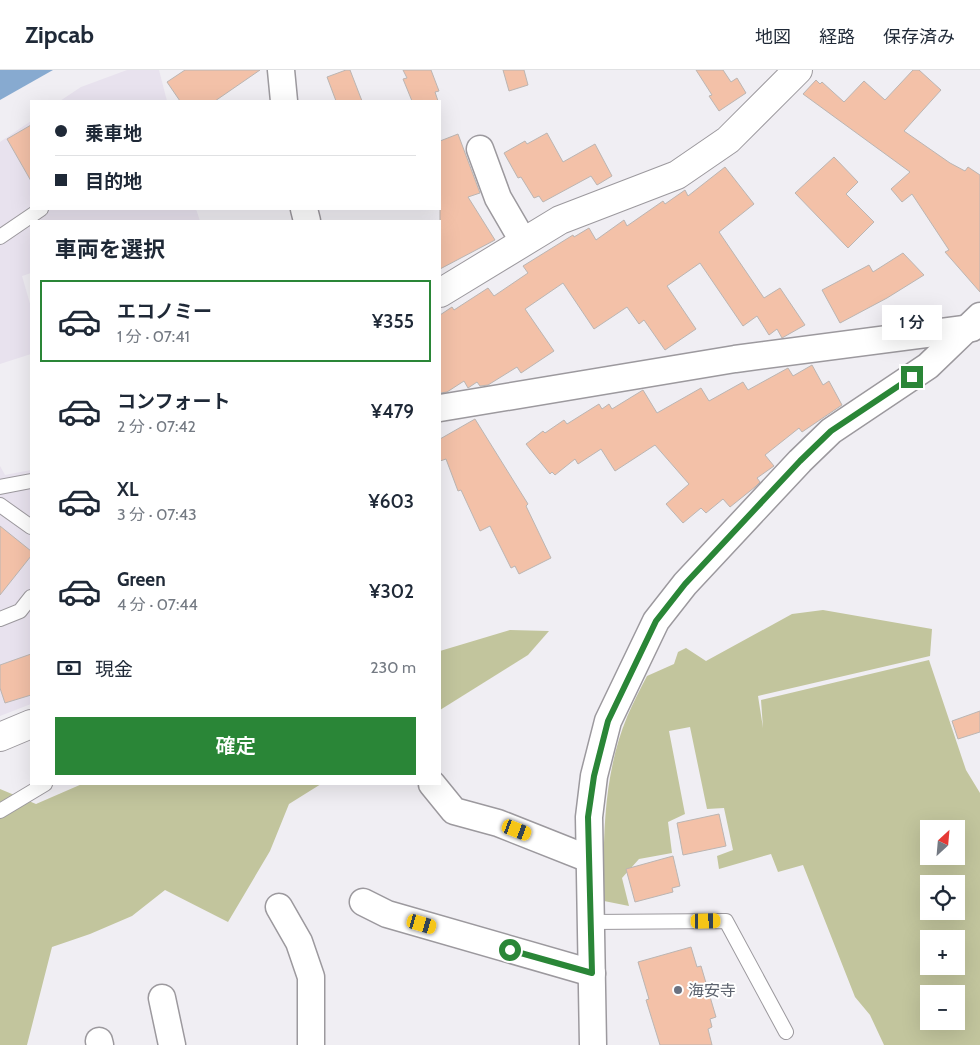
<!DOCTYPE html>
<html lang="ja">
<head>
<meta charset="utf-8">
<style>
  body { margin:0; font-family:Cabin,"Noto Sans JP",sans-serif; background:#f6f6f7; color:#1f2937; height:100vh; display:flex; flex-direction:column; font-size:19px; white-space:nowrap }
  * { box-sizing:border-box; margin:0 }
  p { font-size:16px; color:#747a83 }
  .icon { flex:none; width:28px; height:28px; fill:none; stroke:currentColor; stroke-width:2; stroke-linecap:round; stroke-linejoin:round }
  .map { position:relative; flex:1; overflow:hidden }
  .details { position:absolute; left:30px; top:150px; width:411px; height:565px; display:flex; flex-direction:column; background:#fff; border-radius:0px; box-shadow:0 5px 20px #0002 }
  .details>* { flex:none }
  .banner { position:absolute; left:30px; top:30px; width:411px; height:110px; border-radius:0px; box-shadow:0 5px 20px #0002; display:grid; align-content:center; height:110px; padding:0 25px; background:#fff }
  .needle { width:32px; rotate:26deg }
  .fabs { position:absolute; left:920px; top:750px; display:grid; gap:10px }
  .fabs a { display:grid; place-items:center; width:45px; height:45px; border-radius:0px; background:#fff; box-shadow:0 5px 20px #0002; font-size:25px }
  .end { position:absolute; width:22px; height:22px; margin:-11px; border:6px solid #2a8637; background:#fff; box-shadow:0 0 0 2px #fff }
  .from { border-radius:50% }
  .bubble { position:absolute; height:35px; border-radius:0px; background:#fff; box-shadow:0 5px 20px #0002; font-size:16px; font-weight:600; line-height:35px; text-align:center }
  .car { position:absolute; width:15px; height:30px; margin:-15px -8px; border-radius:6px; box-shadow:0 0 4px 1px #0007; background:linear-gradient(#f5c518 24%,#345 0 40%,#f5c518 0 76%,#345 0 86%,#f5c518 0) }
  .banner b { display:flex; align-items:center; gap:18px; height:48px; font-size:19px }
  .banner b+b { border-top:1px solid #e0e1e3 }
  .banner i { width:12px; height:12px; background:#1f2937 }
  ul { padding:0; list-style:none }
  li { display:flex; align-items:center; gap:15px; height:82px; margin:0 10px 8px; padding:0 15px; border:2px solid transparent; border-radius:0px }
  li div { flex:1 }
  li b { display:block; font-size:19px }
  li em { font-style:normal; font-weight:600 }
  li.selected { border-color:#2a8637 }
  li>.icon { width:45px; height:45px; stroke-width:1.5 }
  h2 { padding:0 25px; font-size:22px; line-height:60px }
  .pay { display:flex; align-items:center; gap:12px; height:55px; padding:0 25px; font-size:19px }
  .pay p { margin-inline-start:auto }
  .cta { display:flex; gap:10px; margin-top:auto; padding:10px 25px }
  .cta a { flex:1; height:58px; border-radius:0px; background:#2a8637; color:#fff; font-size:20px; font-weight:600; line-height:58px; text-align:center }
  header { display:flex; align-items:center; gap:30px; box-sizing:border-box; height:70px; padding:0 25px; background:#fff; border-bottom:1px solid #e0e1e3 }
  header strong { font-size:24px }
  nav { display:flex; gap:28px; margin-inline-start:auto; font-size:18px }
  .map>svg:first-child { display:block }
</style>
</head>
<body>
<header>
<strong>Zipcab</strong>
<nav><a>地図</a><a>経路</a><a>保存済み</a></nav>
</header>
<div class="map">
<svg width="980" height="975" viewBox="0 0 980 975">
  <rect width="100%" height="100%" fill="#f0eef3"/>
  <g fill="#e8e2ee">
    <path d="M127,0H159L167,31H60L81,17Z"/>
    <path d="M31,51V139H196L200,151H31V203L22,206L31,237V284L0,294V72Z"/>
    <path d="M0,396L5,405L31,400V634L0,646Z"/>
  </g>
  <g fill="#c2c59d" fill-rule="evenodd">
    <path d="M823,540L932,559L930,586L758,626L763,658L761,630L929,590L966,700L980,723V975H884L870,945L855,927L803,795L778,802L771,784L719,799L717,786L733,780L724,738L707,739L690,657L669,661L685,744L668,752L672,783L639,789L622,808L629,836L604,831C603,769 603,705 627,647C633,633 640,619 647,606L674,594L678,582L686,578L706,591L792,544ZM929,759H956V786H929ZM929,814H956V841H929ZM929,869H956V896H929ZM929,924H956V951H929Z"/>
    <path d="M510,560L549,561L528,585L440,640V581Z"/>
    <path d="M82,714H321L289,734L270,781L228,852L165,820L132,846L90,864L52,877L27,975H0V719L36,734Z"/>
  </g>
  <path fill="#87aad0" d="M0,0H53L0,30Z"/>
  <g fill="#f3c1a8" stroke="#bbb5b2">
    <path d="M185,0H260L215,31H180L167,12Z"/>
    <path d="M346,0H350L362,31H336L327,7Z"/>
    <path d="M403,0H431L439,21L435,22L438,31H412L403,9L407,8Z"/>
    <path d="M503,0H524L528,15L509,21Z"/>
    <path d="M696,0H723L731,12L737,8L746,23L719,41L709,26L712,25Z"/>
    <path d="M913,0H919L941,20L904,61L950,93L965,101L968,97L980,105V222L945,182L949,180L912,124L902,132L891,119L910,102L803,24L816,10L820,14L822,12L844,32L864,11L885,30Z"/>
    <path d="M31,55V111L7,69Z"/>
    <path d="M547,63L563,92L595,74L612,106L597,115L591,106L543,132L539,126L534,128L521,107L518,108L504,83L525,71L527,74Z"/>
    <path d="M458,64L480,123L468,127L495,170L440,199V71Z"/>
    <path d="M834,87L858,112L846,124L874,152L848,178L795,123Z"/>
    <path d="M725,97L754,134L719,162L764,228L780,218L805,255L782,268L777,259L769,265L757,246L743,256L700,193L667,216L696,259L665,280L644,250L639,254L627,237L594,259L563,213L525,239L554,281L521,303L517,297L488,315L480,316L477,312L468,318L464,311L447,322L440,323V245L452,237L454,240L488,218L494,226L528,203L523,196L573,165L574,167L589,158L596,170L624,150L627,156L663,131L665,134L685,120L688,126Z"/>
    <path d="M903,183L924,205L887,228L840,253L822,220L869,195L873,202Z"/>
    <path d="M812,295L823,315L829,311L842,335L802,362L799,358L765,385L774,396L757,408L760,412L755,417L730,437L723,429L706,443L701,438L683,453L666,434L689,414L655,375L615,401L601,379L578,394L575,389L555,405L552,402L550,404L526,374L543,361L545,363L564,350L567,354L599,334L602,339L609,334L612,339L643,320L657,343L701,318L709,331L743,312L748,320L788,298L793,306Z"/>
    <path d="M475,349L528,434L526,436L551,488L519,504L515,496L511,498L490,456L480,461L461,420L458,421L446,389L440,391V369Z"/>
    <path d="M0,456L31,481V486L0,525Z"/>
    <path d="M31,584V625L5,633L0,618V595Z"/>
    <path d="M980,641V662L958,669L952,651Z"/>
    <path d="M719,744L726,776L683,785L677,753Z"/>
    <path d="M673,786L680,816L672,818L673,822L635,832L626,799Z"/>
    <path d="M691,877L697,897L701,896L716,947L710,949L712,957L708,959L712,975H660L646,930L649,929L638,892Z"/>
  </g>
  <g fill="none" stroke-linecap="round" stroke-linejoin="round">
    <defs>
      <g id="service">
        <path d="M0,167L41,139"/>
        <path d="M0,417L31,411"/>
        <path d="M0,435L31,457"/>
        <path d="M0,549L20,541L31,527"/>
        <path d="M0,741L45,714"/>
        <path d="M591,852L726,851L786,962"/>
      </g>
      <g id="minor">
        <path d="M281,0L284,31"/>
        <path d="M480,79L498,128L523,171"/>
        <path d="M304,139L307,151"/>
        <path d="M440,338L735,289L972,258"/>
        <path d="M432,714L454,741L498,753L589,789"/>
        <path d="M363,832L387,844L592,903"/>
        <path d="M279,837L299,872L311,907V975"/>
        <path d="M162,928L172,975"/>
        <path d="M99,971L100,975"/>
        <path d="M593,975L589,747L594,706L608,651L656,551L685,514L800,391L831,361L928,296L980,246"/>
      </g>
      <g id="tertiary">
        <path d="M440,223L560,150L677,105L728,70L798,0"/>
        <path d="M0,667L31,654"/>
      </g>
    </defs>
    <use href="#service" stroke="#9c999e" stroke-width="16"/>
    <use href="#minor" stroke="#9c999e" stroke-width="29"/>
    <use href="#tertiary" stroke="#9c999e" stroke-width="30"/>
    <use href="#service" stroke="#fff" stroke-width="14"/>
    <use href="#minor" stroke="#fff" stroke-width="26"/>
    <use href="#tertiary" stroke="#fff" stroke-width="28"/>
  </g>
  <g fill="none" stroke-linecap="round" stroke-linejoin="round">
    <path stroke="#2a8637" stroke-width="6" d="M510,880L592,903L588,747L594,706L608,651L656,551L685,514L800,391L831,361L912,307"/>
  </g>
  <circle fill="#6b7280" stroke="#fff" stroke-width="2" cx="678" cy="920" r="5"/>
  <g text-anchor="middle" stroke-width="4" stroke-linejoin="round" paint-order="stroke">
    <g font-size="16" fill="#5b616d" stroke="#fff" text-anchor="start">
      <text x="688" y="926">海安寺</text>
    </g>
  </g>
</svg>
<div class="fabs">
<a><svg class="needle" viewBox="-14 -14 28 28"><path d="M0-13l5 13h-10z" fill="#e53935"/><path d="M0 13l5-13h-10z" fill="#747a83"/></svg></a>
<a><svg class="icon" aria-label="locate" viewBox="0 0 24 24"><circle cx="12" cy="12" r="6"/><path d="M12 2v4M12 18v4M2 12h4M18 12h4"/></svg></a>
<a>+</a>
<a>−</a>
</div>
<i class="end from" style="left:510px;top:880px"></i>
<i class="end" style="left:912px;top:307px"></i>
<div class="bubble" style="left:882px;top:235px;width:60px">1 分</div>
<i class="car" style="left:517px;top:760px;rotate:111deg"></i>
<i class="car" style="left:706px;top:851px;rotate:89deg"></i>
<i class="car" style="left:422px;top:854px;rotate:106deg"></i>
<div class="banner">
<b><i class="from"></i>乗車地</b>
<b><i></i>目的地</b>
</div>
<section class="details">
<h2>車両を選択</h2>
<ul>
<li class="selected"><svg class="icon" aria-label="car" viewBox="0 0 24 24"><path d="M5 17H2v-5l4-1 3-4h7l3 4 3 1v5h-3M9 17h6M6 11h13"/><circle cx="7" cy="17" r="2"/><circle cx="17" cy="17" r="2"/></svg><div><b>エコノミー</b><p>1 分 · 07:41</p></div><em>¥355</em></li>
<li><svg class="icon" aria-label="car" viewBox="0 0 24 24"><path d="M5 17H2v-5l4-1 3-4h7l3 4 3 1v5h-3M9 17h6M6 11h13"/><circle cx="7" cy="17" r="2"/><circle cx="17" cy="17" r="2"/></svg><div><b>コンフォート</b><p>2 分 · 07:42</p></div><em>¥479</em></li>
<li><svg class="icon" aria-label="car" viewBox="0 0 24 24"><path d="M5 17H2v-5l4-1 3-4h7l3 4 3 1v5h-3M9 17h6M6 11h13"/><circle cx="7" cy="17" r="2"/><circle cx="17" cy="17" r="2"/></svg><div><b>XL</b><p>3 分 · 07:43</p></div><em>¥603</em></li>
<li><svg class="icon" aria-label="car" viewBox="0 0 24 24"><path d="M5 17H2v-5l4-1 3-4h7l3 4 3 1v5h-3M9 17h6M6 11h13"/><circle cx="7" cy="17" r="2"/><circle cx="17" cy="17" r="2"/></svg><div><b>Green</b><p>4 分 · 07:44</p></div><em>¥302</em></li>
</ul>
<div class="pay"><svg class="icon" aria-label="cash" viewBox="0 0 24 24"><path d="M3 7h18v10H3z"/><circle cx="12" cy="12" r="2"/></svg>現金<p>230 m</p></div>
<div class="cta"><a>確定</a></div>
</section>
</div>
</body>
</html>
